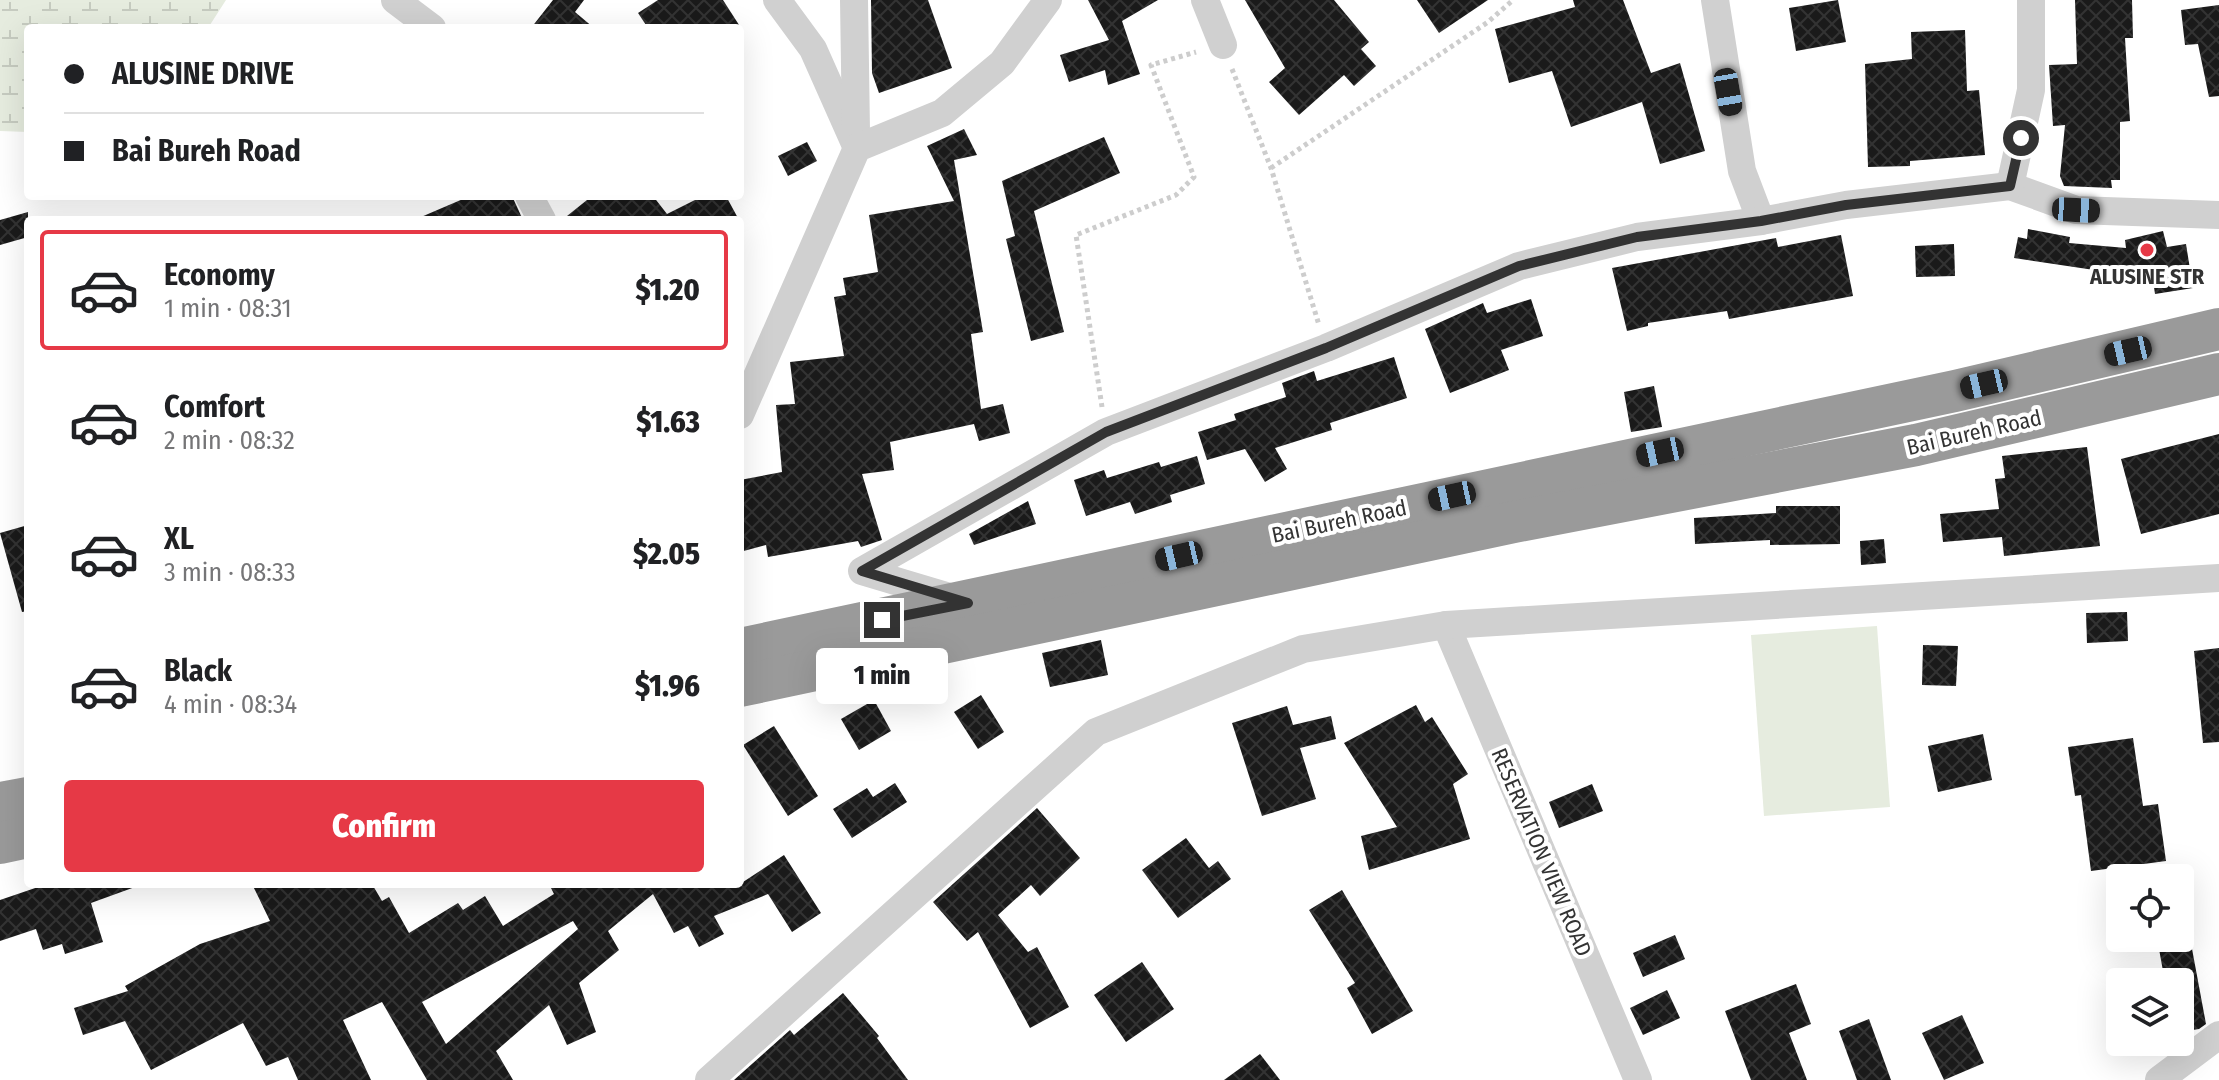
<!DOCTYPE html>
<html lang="en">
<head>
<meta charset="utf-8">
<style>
  body { margin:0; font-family:"Fira Sans Condensed",sans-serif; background:#f2f2f2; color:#202124; height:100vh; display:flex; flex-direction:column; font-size:30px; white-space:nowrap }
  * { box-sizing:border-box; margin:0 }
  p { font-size:26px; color:#757577 }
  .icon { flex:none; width:44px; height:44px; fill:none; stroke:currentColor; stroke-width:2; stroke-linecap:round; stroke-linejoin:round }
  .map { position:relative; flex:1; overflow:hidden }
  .sheet { position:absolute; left:24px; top:216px; width:720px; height:672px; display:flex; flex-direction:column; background:#fff; border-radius:8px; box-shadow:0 8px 32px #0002 }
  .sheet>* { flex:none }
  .top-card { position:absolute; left:24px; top:24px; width:720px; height:176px; border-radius:8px; box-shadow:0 8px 32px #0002; display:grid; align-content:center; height:176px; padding:0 40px; background:#fff }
  .controls { position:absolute; left:2106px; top:864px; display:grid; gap:16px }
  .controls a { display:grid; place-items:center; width:88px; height:88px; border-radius:8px; background:#fff; box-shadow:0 8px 32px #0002; font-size:40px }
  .end { position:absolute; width:36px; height:36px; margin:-18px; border:10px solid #333; background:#fff; box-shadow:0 0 0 4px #fff }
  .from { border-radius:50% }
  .bubble { position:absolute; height:56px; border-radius:8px; background:#fff; box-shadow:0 8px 32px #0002; font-size:26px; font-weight:800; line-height:56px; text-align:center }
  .car { position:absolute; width:24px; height:48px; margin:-24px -12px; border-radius:10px; box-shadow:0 0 6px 2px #0007; background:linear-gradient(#222 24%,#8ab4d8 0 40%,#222 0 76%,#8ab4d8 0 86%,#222 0) }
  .top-card b { display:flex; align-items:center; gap:28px; height:76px; font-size:30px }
  .top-card b+b { border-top:2px solid #e0e0e0 }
  .top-card i { width:20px; height:20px; background:#202124 }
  ul { padding:14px 0 0; list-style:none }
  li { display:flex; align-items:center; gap:24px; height:120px; margin:0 16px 12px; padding:0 24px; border:4px solid transparent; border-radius:8px }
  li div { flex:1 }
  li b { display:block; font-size:30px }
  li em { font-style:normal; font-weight:800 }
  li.current { border-color:#e63946 }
  li>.icon { width:72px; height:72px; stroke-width:1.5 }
  .primary-button { display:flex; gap:16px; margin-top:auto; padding:16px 40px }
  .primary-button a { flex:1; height:92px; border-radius:8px; background:#e63946; color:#fff; font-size:32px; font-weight:800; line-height:92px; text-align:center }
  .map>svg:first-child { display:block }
</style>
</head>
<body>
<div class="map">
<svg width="2219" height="1080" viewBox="0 0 2219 1080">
  <defs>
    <pattern id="wetland-marsh" width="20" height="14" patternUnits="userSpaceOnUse" patternTransform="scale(2)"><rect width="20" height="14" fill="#e6ecdf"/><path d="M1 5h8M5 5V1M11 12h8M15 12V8" fill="none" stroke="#c6cbc0"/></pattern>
    <pattern id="building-cross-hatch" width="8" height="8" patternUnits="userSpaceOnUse" patternTransform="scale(2)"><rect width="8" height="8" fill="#1a1a1a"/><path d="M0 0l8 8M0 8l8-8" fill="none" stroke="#333"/></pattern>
  </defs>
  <rect width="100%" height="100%" fill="#fff"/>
  <path fill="#e6ecdf" d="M1877,626L1890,807L1764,816L1751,635Z"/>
  <path fill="url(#wetland-marsh)" d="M0,0H226L208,28H28V132L0,131Z"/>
  <g fill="url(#building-cross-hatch)" fill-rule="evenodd">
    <path d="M553,0H584L575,12L594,28H531Z"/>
    <path d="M658,0H723L741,28H648L638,13Z"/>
    <path d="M871,0H928L952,68L879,93L872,73Z"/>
    <path d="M1088,0H1158L1122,21L1140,74L1108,85L1105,70L1069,82L1060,55L1109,40Z"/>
    <path d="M1245,0H1334L1369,42L1361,49L1376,66L1354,86L1344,75L1299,115L1269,82L1285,68Z"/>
    <path d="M1417,0H1488L1439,33Z"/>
    <path d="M1573,0H1623L1651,73L1680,63L1705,151L1660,164L1642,102L1571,127L1552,71L1509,83L1495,29L1575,7Z"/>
    <path d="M1838,0L1846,42L1796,51L1789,8Z"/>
    <path d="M2075,0H2132L2133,38H2125L2130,121L2120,122V180H2111L2112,188L2064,186L2060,176L2065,125L2053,126L2049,65L2077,64Z"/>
    <path d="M2219,5V96L2209,97L2198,44L2185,45L2181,10Z"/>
    <path d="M1965,30L1967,91L1979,90L1985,155L1910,161V166L1868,167L1865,64L1912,59L1911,32Z"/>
    <path d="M964,129L977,155L954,160L983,332L971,334L981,409L1003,404L1010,433L979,441L974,424L890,442L894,470L862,474L882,540L861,547L858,541L768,557L766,545L740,552V480L782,472L776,405L795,404L790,362L844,356L834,297L846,295L843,278L878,272L869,215L954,201L927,146Z"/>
    <path d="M1104,137L1120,173L1034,211L1064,332L1031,341L1006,239L1015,236L1002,181Z"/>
    <path d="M807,142L817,161L788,176L778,156Z"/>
    <path d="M470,196H512L523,220H414Z"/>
    <path d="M592,196H653L667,214L703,196H726L739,220H562Z"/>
    <path d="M28,212V237L0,245V220Z"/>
    <path d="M2028,229L2070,237L2069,243L2126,248L2125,240L2163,231L2167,247L2186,244L2193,288L2155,294L2151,267L2121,274L2014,258L2018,237L2027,239Z"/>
    <path d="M1841,235L1853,296L1729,319L1727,311L1648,323V326L1627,331L1612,268L1776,238L1778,247Z"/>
    <path d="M1954,244L1955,276L1916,277L1915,246Z"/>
    <path d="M1531,299L1543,336L1501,350L1509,370L1450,393L1425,329L1483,303L1487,313Z"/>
    <path d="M1394,357L1407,398L1330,423L1332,430L1275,448L1287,469L1265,482L1245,449L1207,460L1198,432L1236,420L1234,414L1286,397L1282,383L1314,371L1317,381Z"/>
    <path d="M1654,386L1662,427L1631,432L1624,392Z"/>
    <path d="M2219,434V514L2141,534L2121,459Z"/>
    <path d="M2087,447L2100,546L2004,556L2002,537L1943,542L1940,514L1999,509L1995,479L2005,478L2002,456Z"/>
    <path d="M1197,456L1205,484L1170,495L1172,502L1135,514L1130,502L1086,516L1074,480L1104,470L1107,478L1159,462L1161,467Z"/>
    <path d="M1028,501L1036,524L974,545L969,534Z"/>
    <path d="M1776,506H1840V544L1770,545V540L1695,544L1694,518L1776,513Z"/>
    <path d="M28,525V611L22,612L0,533Z"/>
    <path d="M1884,539L1886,563L1861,565L1860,541Z"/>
    <path d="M2127,612L2128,641L2087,643L2086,613Z"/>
    <path d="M1101,640L1108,675L1050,687L1042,653Z"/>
    <path d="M1923,645L1958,646L1956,686L1922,685Z"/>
    <path d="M2219,648V742L2203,743L2194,651Z"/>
    <path d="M981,695L1004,732L978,749L954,712Z"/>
    <path d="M874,700L891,731L859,750L841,719Z"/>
    <path d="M1416,705L1425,722L1432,717L1468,774L1453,784L1470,839L1369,870L1361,836L1397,827L1344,743Z"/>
    <path d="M1287,706L1293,725L1331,716L1336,739L1300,748L1316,799L1262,816L1232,723Z"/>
    <path d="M774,726L818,796L788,816L743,745Z"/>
    <path d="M1983,734L1992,780L1938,792L1928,746Z"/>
    <path d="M2133,738L2143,806L2158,804L2166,861L2091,871L2081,795L2075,796L2068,747Z"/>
    <path d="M895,783L907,802L852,838L833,809L867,788L873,797Z"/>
    <path d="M1592,784L1603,811L1559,828L1549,802Z"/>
    <path d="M1037,808L1080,858L1040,896L1031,885L998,915L1028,952L1037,947L1069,1007L1030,1028L978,932L967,941L933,902Z"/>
    <path d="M1186,838L1209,868L1218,861L1231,879L1178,918L1142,870Z"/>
    <path d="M784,855L821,913L792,932L768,894L714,916L724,934L699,947L688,926L674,933L653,894L608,931L619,950L579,983L596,1032L567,1045L549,1005L496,1051L513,1080H427L382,1002L343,1020L371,1080H298L288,1057L266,1066L243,1023L151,1070L125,1021L83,1035L74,1008L128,991L125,986L200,944L270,921L252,884H372L382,901L389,897L409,933L458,903L463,910L485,896L503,926L554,894L549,884H740ZM573,921L578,929L446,1044L422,1002Z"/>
    <path d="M47,884H135V887L91,903L103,942L65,954L62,944L43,950L36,929L0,941V900Z"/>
    <path d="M1342,890L1413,1011L1372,1034L1347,988L1355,983L1309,910Z"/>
    <path d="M1675,935L1685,959L1643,977L1633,953Z"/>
    <path d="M2157,938H2190L2206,1024L2199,1029L2180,1032V982H2165Z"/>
    <path d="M1142,962L1174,1009L1126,1042L1094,995Z"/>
    <path d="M1796,984L1811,1024L1789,1033L1807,1080H1751L1725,1011Z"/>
    <path d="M1667,990L1680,1018L1643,1035L1630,1008Z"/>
    <path d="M843,993L879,1036L877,1038L908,1080H734L790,1030L794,1035Z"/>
    <path d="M1962,1015L1984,1063L1944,1080L1922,1033Z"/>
    <path d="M1869,1019L1891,1080H1857L1839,1031Z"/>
    <path d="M1260,1054L1280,1080H1224Z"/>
  </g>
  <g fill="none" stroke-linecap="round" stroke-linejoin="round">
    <g stroke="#cdcdcd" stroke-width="5" stroke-dasharray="4 4" stroke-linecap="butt">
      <path d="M1232,69L1271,168L1319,325"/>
      <path d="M1271,168L1488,22L1513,0"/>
      <path d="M1102,407L1076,235L1176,195L1194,177L1151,65L1196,52"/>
    </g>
    <g stroke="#d0d0d0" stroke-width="28">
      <path d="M395,0L432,28"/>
      <path d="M777,0L813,49L857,148"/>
      <path d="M854,0L856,131"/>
      <path d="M1205,0L1223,45"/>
      <path d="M1715,0L1742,171L1761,221L1846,205L2010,186L2076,210L2219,215"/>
      <path d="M2010,186L2031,90V0"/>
      <path d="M529,196L542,220"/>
      <path d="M740,415L857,148L942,113L1002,63L1048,0"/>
      <path d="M956,599L862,571L1106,432L1326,348L1519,266L1637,237L1761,221"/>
      <path d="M1446,625L1638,1080"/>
      <path d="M709,1080L1096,732L1303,649L1446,625L2219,578"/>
      <path d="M2159,1080L2219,1035"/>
    </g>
    <g stroke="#9a9a9a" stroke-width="42">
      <path d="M740,649L1955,391L2219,329"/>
      <path d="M740,686L1514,522L1916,445L2219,374"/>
      <path d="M0,803L28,798"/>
      <path d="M0,843L28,837"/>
    </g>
  </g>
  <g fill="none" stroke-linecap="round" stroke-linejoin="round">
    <path stroke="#333" stroke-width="10" d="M882,620L968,603L862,571L1106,432L1326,348L1519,266L1637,237L1761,221L1846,205L2010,186L2021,138"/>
  </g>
  <circle fill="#e63946" stroke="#fff" stroke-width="3" cx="2147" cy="250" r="8"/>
  <g text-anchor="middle" stroke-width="8" stroke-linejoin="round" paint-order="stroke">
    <g font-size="22" font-weight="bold" fill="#333" stroke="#fff">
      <text x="2147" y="284">ALUSINE STR</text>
    </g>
    <g font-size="22" fill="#333" stroke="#fff">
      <text transform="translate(1974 432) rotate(-13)" y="8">Bai Bureh Road</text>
      <text transform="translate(1339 521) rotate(-12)" y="8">Bai Bureh Road</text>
      <text transform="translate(1542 852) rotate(67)" y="8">RESERVATION VIEW ROAD</text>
    </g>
  </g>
</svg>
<div class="controls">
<a><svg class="icon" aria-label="locate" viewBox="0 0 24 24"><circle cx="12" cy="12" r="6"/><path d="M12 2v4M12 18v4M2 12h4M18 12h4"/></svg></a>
<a><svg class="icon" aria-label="layers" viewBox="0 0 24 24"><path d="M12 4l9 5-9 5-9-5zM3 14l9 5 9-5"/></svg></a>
</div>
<i class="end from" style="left:2021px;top:138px"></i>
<i class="end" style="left:882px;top:620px"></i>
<div class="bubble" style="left:816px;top:648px;width:132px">1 min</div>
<i class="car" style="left:1728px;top:92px;rotate:170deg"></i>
<i class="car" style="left:2076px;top:210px;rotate:93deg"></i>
<i class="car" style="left:2128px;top:351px;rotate:257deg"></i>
<i class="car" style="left:1984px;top:384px;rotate:257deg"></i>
<i class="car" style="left:1660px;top:452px;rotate:258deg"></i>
<i class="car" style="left:1452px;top:496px;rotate:258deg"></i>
<i class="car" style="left:1179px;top:556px;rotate:257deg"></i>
<div class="top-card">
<b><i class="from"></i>ALUSINE DRIVE</b>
<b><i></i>Bai Bureh Road</b>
</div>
<section class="sheet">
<ul>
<li class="current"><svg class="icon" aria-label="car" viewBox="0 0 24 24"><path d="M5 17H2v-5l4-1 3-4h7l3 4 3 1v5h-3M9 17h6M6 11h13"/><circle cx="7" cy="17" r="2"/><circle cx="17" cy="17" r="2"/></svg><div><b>Economy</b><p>1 min · 08:31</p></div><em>$1.20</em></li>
<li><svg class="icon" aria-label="car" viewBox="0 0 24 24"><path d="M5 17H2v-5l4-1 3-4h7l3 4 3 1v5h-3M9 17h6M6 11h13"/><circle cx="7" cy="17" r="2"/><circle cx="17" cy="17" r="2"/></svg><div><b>Comfort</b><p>2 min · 08:32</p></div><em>$1.63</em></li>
<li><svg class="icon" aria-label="car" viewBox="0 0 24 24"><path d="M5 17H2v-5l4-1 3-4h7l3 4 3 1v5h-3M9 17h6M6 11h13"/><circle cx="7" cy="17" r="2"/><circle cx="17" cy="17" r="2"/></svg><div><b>XL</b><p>3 min · 08:33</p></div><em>$2.05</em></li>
<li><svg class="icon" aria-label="car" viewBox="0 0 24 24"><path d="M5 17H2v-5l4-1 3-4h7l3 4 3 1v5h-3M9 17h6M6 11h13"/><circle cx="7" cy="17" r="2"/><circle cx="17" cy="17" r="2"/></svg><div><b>Black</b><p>4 min · 08:34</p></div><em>$1.96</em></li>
</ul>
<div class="primary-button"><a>Confirm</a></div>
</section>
</div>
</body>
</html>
